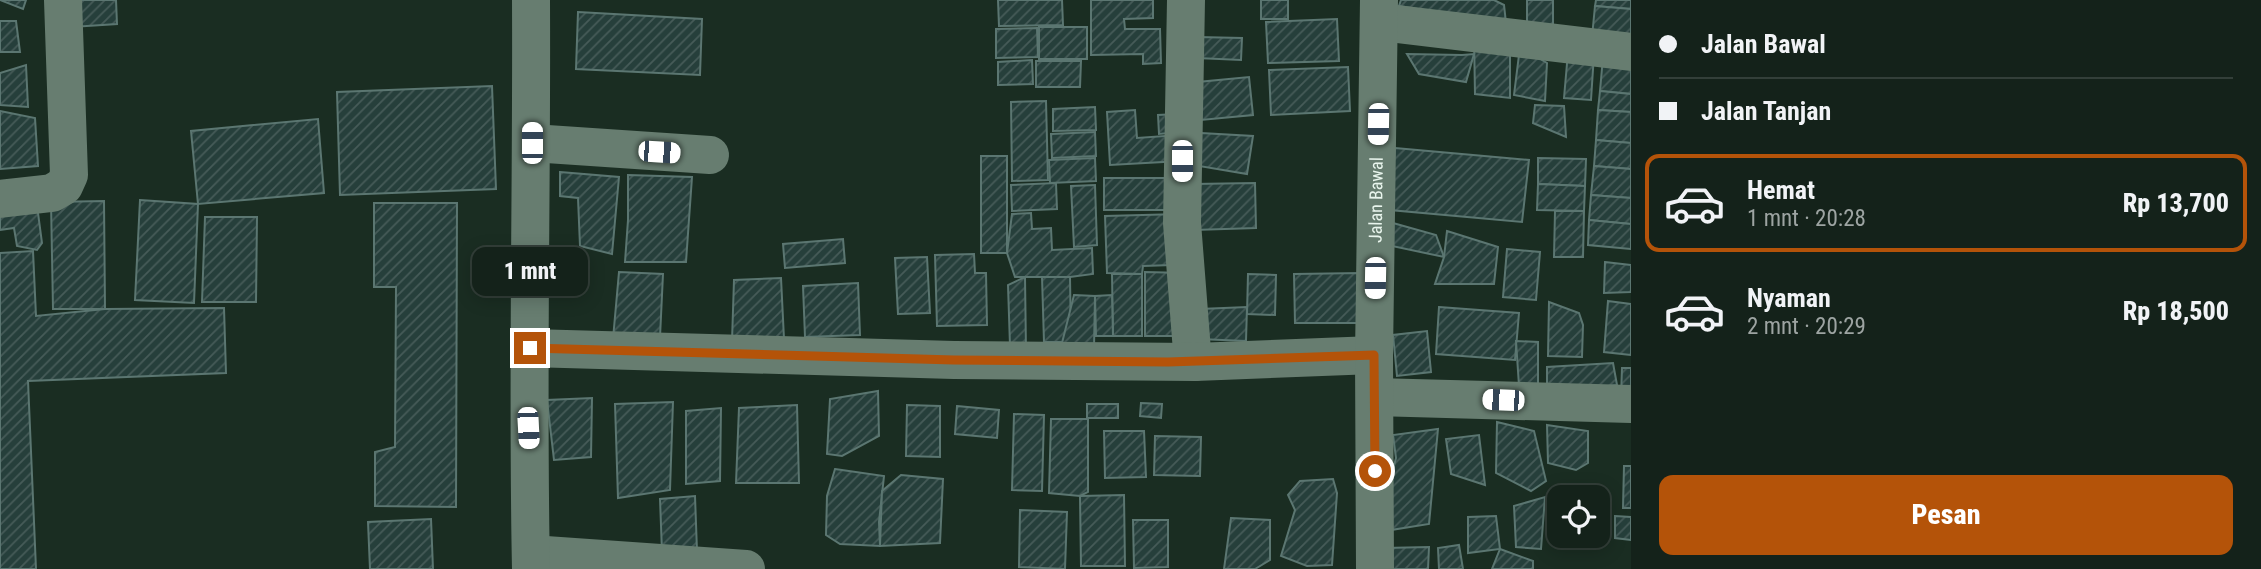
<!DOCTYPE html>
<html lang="id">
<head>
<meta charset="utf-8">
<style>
  body { margin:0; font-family:"Roboto Condensed",sans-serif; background:#212f27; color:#f1f3f6; height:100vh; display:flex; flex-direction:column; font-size:26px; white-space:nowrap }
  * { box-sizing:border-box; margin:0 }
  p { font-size:23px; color:#9da4a2 }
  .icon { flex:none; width:38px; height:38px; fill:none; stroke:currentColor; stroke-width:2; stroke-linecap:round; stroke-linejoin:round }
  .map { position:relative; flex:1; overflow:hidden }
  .sheet { display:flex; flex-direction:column; background:#14221a; width:630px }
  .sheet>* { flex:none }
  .top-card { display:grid; align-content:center; height:154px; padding:0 28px; background:#14221a }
  .tools { position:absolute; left:1547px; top:485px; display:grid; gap:14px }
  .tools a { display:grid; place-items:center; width:63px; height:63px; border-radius:14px; background:#14221a; box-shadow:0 4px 18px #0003,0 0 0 2px #333f39; font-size:35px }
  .end { position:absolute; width:32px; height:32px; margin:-16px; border:9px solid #b45309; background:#fff; box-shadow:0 0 0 4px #fff }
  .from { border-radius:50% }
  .bubble { position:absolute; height:49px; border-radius:14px; background:#14221a; box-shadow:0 4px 18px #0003,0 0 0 2px #333f39; font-size:23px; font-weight:800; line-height:49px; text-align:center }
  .car { position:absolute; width:21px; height:42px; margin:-21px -10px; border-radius:9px; box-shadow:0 0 5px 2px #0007; background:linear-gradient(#fff 24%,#345 0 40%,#fff 0 76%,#345 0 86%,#fff 0) }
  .top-card b { display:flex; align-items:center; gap:24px; height:66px; font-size:26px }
  .top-card b+b { border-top:2px solid #333f39 }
  .top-card i { width:18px; height:18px; background:#f1f3f6 }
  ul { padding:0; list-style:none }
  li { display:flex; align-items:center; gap:21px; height:98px; margin:0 14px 10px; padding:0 14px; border:4px solid transparent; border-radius:14px }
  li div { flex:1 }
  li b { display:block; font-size:26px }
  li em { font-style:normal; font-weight:800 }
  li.active { border-color:#b45309 }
  li>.icon { width:63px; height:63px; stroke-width:1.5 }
  .button { display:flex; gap:14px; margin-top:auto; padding:14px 28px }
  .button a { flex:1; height:80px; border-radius:14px; background:#b45309; color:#fff; font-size:28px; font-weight:800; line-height:80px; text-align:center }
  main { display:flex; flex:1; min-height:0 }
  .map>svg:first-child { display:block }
</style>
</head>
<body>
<main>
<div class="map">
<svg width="1631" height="569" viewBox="0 0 1631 569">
  <defs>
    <pattern id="building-hatch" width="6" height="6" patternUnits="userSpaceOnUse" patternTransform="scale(1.75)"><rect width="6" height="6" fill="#263f3b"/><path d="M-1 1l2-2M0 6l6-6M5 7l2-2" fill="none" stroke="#465b58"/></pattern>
  </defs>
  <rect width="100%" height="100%" fill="#1a2d22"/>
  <g fill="url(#building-hatch)" stroke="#5b7671" stroke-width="2">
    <path d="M0,0H26L23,9Z"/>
    <path d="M71,0H116L117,24L72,27Z"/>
    <path d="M998,0H1062L1063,25L999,26Z"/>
    <path d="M1091,0H1153V18L1124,19L1125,29H1160L1161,63L1143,64V54L1091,55Z"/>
    <rect x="1261" y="0" width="27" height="19"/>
    <path d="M1401,0H1494L1504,5L1506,23L1399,6Z"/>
    <rect x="1527" y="0" width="26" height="30"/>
    <path d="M1596,0H1631V9L1595,6Z"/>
    <path d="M1595,6L1631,9V41L1592,37Z"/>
    <path d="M578,12L702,19L700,75L576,69Z"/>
    <path d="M1337,19L1339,61L1268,63L1266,22Z"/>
    <path d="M0,21H16L20,52H0Z"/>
    <rect x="1039" y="27" width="48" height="32"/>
    <path d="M1037,28L1038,57L996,58V29Z"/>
    <path d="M1198,37L1242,38L1241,60L1197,58Z"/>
    <path d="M1474,37L1510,51V98L1475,94Z"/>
    <path d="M1520,47L1547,63L1545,101L1514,95Z"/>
    <path d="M1568,52L1594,54L1591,100L1564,98Z"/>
    <path d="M1407,54L1462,55L1474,54L1466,82L1419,74Z"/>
    <path d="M1603,57L1631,60V94L1600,91Z"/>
    <path d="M1032,60L1033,84L998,85V62Z"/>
    <path d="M1036,61H1081L1080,87H1036Z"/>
    <path d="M26,65L28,107L0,105V73Z"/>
    <path d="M1348,67L1350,111L1271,115L1269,70Z"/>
    <path d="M1249,77L1253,115L1201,120L1198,82Z"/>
    <path d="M492,86L496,189L340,195L337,92Z"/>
    <path d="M1600,91L1631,94V112L1598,110Z"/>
    <path d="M1046,101L1048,180L1012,181L1011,102Z"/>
    <path d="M1535,105L1564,106L1566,137L1533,123Z"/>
    <path d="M1095,107L1096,130L1053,131V109Z"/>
    <path d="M1135,110L1137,138L1179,135L1181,161L1110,165L1107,112Z"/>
    <path d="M1598,110L1631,112V143L1596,140Z"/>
    <path d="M0,111L35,118L38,166L0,169Z"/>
    <path d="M1177,114L1179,132L1159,134L1158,115Z"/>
    <path d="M318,119L324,193L198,204L191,131Z"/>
    <path d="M1095,132L1096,156L1052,158L1051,134Z"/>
    <path d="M1201,133L1253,136L1247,174L1199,166Z"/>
    <path d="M1596,140L1631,143V169L1594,166Z"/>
    <path d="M1395,148L1529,160L1522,222L1390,210Z"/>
    <rect x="981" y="156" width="26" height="97"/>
    <path d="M1095,158L1096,181L1050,183L1049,160Z"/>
    <path d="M1538,158L1586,159L1585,186L1538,184Z"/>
    <path d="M1594,166L1631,169V198L1591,195Z"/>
    <path d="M560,172L619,177L612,254L580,246L578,198L560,196Z"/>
    <path d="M628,175L692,177L686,262H625L628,220Z"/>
    <path d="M1104,178H1166L1179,210H1104Z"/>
    <path d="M1056,183L1057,209L1012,211L1011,185Z"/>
    <path d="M1255,183L1256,228L1194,230L1193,184Z"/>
    <path d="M1538,184L1585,186L1584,211L1537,210Z"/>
    <path d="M1095,185L1097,245L1074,247L1071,186Z"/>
    <path d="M1591,195L1631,198V224L1589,220Z"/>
    <path d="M36,198L42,243L37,250L17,246L14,228L0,230V205Z"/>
    <path d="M140,200L198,204L194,303L135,300Z"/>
    <path d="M104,201L105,309H53L51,202Z"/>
    <path d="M374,203H457L456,507L375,506V452L395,447L396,287H374Z"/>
    <path d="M1555,211H1584L1583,257H1554Z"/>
    <path d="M1031,213L1032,229L1051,228L1052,250L1092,248L1093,274L1070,277H1015L1007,253L1012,214Z"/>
    <path d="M1180,214L1172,265L1143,266L1142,274L1107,273L1105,216Z"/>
    <path d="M205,217H257L256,302H202Z"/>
    <path d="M1589,220L1631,224V249L1588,245Z"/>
    <path d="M1393,223L1436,235L1444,257L1392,246Z"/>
    <path d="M1447,231L1498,247L1494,284H1435L1444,257Z"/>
    <path d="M843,239L845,263L785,268L783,244Z"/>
    <path d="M1507,249L1540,252L1536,300L1503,297Z"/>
    <path d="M33,251L36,316L105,309L224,308L226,373L28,381L36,569H0V253Z"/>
    <path d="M974,254L975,273H986L987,325L937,326L935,255Z"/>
    <path d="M927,257L930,313L898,314L895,258Z"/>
    <path d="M1605,262L1631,265V292L1604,293Z"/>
    <path d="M619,272L663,274L660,337L613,339Z"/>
    <path d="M1145,272L1185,273L1174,336H1145Z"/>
    <path d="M1361,273L1362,323H1295L1294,274Z"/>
    <path d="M1112,274H1142V336H1113Z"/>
    <path d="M1248,274L1276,275L1275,315L1247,314Z"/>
    <path d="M1025,277L1026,351L1010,346L1008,285Z"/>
    <path d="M1042,277H1070L1071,342H1044Z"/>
    <path d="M781,278L784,339L732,341L734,280Z"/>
    <path d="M858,283L860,335L805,337L803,286Z"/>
    <path d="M1074,295L1095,296L1094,348L1061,347Z"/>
    <path d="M1112,295L1113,336H1096L1095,296Z"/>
    <path d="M1608,301L1631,304V355L1604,352Z"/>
    <path d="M1549,302L1579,313L1583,325L1582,357L1548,356Z"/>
    <path d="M1247,307L1246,341L1199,339L1200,309Z"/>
    <path d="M1439,307L1519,313L1515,360L1436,354Z"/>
    <path d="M1427,331L1431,372L1397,376L1393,335Z"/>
    <path d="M1516,341L1538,342V389L1519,386Z"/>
    <path d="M1613,363L1617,385L1547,393V367Z"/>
    <path d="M1622,368H1631V398L1621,397Z"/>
    <path d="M878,391L879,436L842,456L827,454L830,399Z"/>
    <path d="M592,398L591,457L554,460L547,400Z"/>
    <path d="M673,402L670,490L618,498L615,404Z"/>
    <path d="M1141,403L1162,404L1161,418L1140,416Z"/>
    <rect x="1087" y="404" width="31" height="14"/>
    <path d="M797,405L799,483H736L739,408Z"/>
    <path d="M907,405L940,406V457L906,456Z"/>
    <path d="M957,406L999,410L997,438L955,434Z"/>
    <path d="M721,408L720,481L686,484V411Z"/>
    <path d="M1014,414L1044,415L1042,491L1012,490Z"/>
    <path d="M1051,419H1088V492L1080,496L1049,493Z"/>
    <path d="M1497,422L1534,431L1546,481L1531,491L1496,473Z"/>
    <path d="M1547,425L1588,431V463L1576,470L1548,463Z"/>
    <path d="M1438,429L1429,524L1391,530L1386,497L1396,458L1393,435Z"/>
    <path d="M1104,431H1144L1146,477L1105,478Z"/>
    <path d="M1479,435L1485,485L1451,474L1446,439Z"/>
    <path d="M1155,436L1201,437L1200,476L1154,475Z"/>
    <path d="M1624,466H1631V508H1623Z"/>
    <path d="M835,469L884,476L879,522L880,546L840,544L826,535L827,496Z"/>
    <path d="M901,475L943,479L940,543L880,546L882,491Z"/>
    <path d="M1333,479L1337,493L1332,565L1307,566L1281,556L1295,510L1288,495L1300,481Z"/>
    <path d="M1124,495L1125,566H1081L1080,496Z"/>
    <path d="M695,496L697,551L662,552L660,499Z"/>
    <path d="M1545,497L1541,549L1516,547L1514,506Z"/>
    <path d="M1554,497H1559V536H1589L1590,542L1557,539Z"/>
    <path d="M1020,510L1067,512L1065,569L1019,567Z"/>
    <path d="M1496,516L1500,549L1468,553V517Z"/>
    <path d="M1615,516L1631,517V540L1615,538Z"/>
    <path d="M1231,518L1270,520V560L1255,569H1224Z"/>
    <path d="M431,519L433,569H370L368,522Z"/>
    <path d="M1133,520H1168V567L1134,568Z"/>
    <path d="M1459,545L1463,569H1439L1438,548Z"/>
    <path d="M1429,547L1428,569H1386L1384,548Z"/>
    <path d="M1500,549L1533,561V569H1492Z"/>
  </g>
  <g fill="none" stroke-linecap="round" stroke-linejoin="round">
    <g stroke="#677d70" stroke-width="38">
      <path d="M1186,0L1182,223L1192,351L1195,362"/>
      <path d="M1380,22L1631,52"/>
      <path d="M532,143L710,155"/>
      <path d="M0,199L52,193L64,186L69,175L63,0"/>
      <path d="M530,348L954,360L1195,362L1374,355"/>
      <path d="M1375,397L1631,404"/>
      <path d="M531,554L746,569"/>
      <path d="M531,569C527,379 532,190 531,0"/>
      <path id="s1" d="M1375,569L1374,355L1379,0"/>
    </g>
  </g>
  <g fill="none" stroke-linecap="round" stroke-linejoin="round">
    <path stroke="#b45309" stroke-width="9" d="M530,348L954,360L1168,362L1374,355L1375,471"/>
  </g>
  <g text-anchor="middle" stroke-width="6" stroke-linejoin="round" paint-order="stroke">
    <g font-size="18" fill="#e9f5ed" stroke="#102319">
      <text dy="6" stroke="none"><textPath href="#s1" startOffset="369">Jalan Bawal</textPath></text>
    </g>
  </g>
</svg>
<div class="tools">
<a><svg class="icon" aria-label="locate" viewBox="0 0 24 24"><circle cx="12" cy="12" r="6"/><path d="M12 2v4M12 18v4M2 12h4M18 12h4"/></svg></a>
</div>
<i class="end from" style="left:1375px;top:471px"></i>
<i class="end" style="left:530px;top:348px"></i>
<div class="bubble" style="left:472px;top:247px;width:116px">1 mnt</div>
<i class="car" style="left:1378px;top:124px;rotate:181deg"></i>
<i class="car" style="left:532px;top:143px;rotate:0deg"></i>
<i class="car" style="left:659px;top:152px;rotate:94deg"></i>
<i class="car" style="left:1182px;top:161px;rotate:180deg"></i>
<i class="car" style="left:1375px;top:278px;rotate:181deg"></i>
<i class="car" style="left:1503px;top:400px;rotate:272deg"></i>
<i class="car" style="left:528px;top:428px;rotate:177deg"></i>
</div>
<section class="sheet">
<div class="top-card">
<b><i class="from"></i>Jalan Bawal</b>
<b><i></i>Jalan Tanjan</b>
</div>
<ul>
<li class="active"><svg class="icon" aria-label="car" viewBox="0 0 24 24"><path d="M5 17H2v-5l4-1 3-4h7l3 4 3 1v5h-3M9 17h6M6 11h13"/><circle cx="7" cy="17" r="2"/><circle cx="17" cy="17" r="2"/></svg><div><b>Hemat</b><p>1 mnt · 20:28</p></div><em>Rp 13,700</em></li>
<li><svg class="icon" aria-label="car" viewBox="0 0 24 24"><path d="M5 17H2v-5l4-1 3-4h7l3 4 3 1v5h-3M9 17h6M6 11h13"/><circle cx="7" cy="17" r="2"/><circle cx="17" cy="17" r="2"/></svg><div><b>Nyaman</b><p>2 mnt · 20:29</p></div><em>Rp 18,500</em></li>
</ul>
<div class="button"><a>Pesan</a></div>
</section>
</main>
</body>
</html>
